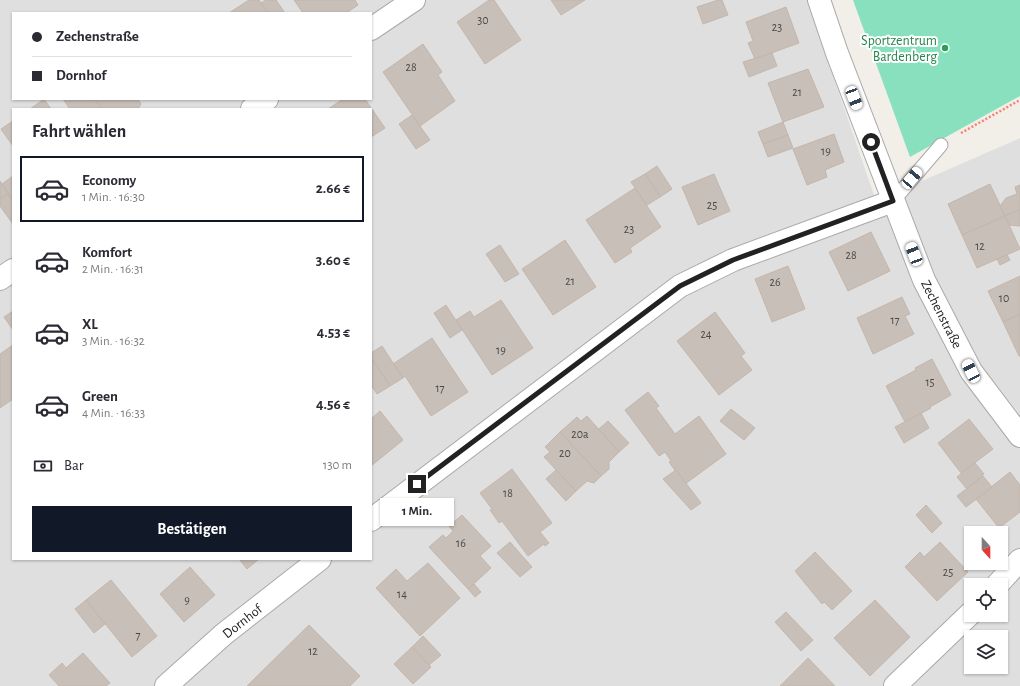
<!DOCTYPE html>
<html lang="de">
<head>
<meta charset="utf-8">
<style>
  body { margin:0; font-family:"Alegreya Sans",sans-serif; background:#f7f7f7; color:#2b2b33; height:100vh; display:flex; flex-direction:column; font-size:15px; white-space:nowrap }
  * { box-sizing:border-box; margin:0 }
  p { font-size:13px; color:#7c7c81 }
  .icon { flex:none; width:22px; height:22px; fill:none; stroke:currentColor; stroke-width:2; stroke-linecap:round; stroke-linejoin:round }
  .map { position:relative; flex:1; overflow:hidden }
  .side { position:absolute; left:12px; top:108px; width:360px; height:452px; display:flex; flex-direction:column; background:#fff; border-radius:0px; box-shadow:0 1px 3px #0004 }
  .side>* { flex:none }
  .hud { position:absolute; left:12px; top:12px; width:360px; height:88px; border-radius:0px; box-shadow:0 1px 3px #0004; display:grid; align-content:center; height:88px; padding:0 20px; background:#fff }
  .needle { width:26px; rotate:159deg }
  .tools { position:absolute; left:964px; top:526px; display:grid; gap:8px }
  .tools a { display:grid; place-items:center; width:44px; height:44px; border-radius:0px; background:#fff; box-shadow:0 1px 3px #0004; font-size:20px }
  .end { position:absolute; width:18px; height:18px; margin:-9px; border:5px solid #222; background:#fff; box-shadow:0 0 0 2px #fff }
  .from { border-radius:50% }
  .bubble { position:absolute; height:28px; border-radius:0px; background:#fff; box-shadow:0 1px 3px #0004; font-size:13px; font-weight:700; line-height:28px; text-align:center }
  .car { position:absolute; width:12px; height:24px; margin:-12px -6px; border-radius:5px; box-shadow:0 0 3px 1px #0007; background:linear-gradient(#fff 24%,#345 0 40%,#fff 0 76%,#345 0 86%,#fff 0) }
  .hud b { display:flex; align-items:center; gap:14px; height:38px; font-size:15px }
  .hud b+b { border-top:1px solid #e1e1e2 }
  .hud i { width:10px; height:10px; background:#2b2b33 }
  ul { padding:0; list-style:none }
  li { display:flex; align-items:center; gap:12px; height:66px; margin:0 8px 6px; padding:0 12px; border:2px solid transparent; border-radius:0px }
  li div { flex:1 }
  li b { display:block; font-size:15px }
  li em { font-style:normal; font-weight:700 }
  li.on { border-color:#111827 }
  li>.icon { width:36px; height:36px; stroke-width:1.5 }
  h2 { padding:0 20px; font-size:18px; line-height:48px }
  .pay { display:flex; align-items:center; gap:10px; height:44px; padding:0 20px; font-size:15px }
  .pay p { margin-inline-start:auto }
  .primary-button { display:flex; gap:8px; margin-top:auto; padding:8px 20px }
  .primary-button a { flex:1; height:46px; border-radius:0px; background:#111827; color:#fff; font-size:16px; font-weight:700; line-height:46px; text-align:center }
  .map>svg:first-child { display:block }
</style>
</head>
<body>
<div class="map">
<svg width="1020" height="686" viewBox="0 0 1020 686">
  <rect width="100%" height="100%" fill="#f2efe9"/>
  <path fill="#e0dfdf" fill-rule="evenodd" d="M0,0H807L876,201L1020,138V686H0ZM13,13H371V99H13ZM13,109H371V559H13ZM971,533H1001V563H971ZM971,585H1001V615H971ZM971,637H1001V667H971Z"/>
  <path fill="#88e0be" d="M853,0H1020V96L910,157Z"/>
  <g fill="#c7bfb8" stroke="#c4b6ab">
    <path d="M249,0H259L268,13H229Z"/>
    <path d="M266,0H276L285,13H268L261,3Z"/>
    <path d="M294,0H355L358,5L346,13H303Z"/>
    <path d="M489,0H494L521,40L485,64L457,22Z"/>
    <path d="M551,0H585L561,15Z"/>
    <path d="M718,0H722L728,15L703,24L697,7Z"/>
    <path d="M786,7L799,43L755,59L748,43L753,41L746,22Z"/>
    <path d="M423,44L442,72L438,75L455,101L420,126L383,72Z"/>
    <path d="M772,53L777,66L749,77L743,62Z"/>
    <path d="M808,69L824,107L783,122L768,83Z"/>
    <path d="M44,99L51,109H30Z"/>
    <path d="M63,99H95L102,109H70Z"/>
    <path d="M95,99H138L141,104L138,109H102Z"/>
    <path d="M343,99H365L385,128L371,137V109H328Z"/>
    <path d="M412,115L430,140L416,149L399,124Z"/>
    <path d="M13,121V146L1,129Z"/>
    <path d="M783,122L788,135L763,144L758,132Z"/>
    <path d="M834,134L844,162L825,170L827,177L807,185L793,149Z"/>
    <path d="M788,135L793,148L768,157L763,144Z"/>
    <path d="M657,166L672,189L660,197L645,174Z"/>
    <path d="M645,174L660,197L647,205L631,182Z"/>
    <path d="M714,174L730,211L698,225L682,187Z"/>
    <path d="M13,176V200L2,184Z"/>
    <path d="M0,181L8,194L0,199Z"/>
    <path d="M990,184L1005,216L962,235L948,204Z"/>
    <path d="M1020,185V209L1005,216L1000,206L1006,198L1017,194L1015,187Z"/>
    <path d="M635,188L661,227L630,248L632,252L615,263L586,220Z"/>
    <path d="M8,194L13,200V224L0,206V199Z"/>
    <path d="M1020,209V226L1009,225L1005,216Z"/>
    <path d="M1005,216L1020,249L977,268L962,235Z"/>
    <path d="M871,232L890,271L848,291L829,252Z"/>
    <path d="M565,240L596,287L553,315L522,269Z"/>
    <path d="M500,245L519,274L505,282L486,254Z"/>
    <path d="M1007,255L1010,260L1000,265L997,259Z"/>
    <path d="M788,266L805,309L772,322L755,279Z"/>
    <path d="M1020,276V314L1003,322L988,291Z"/>
    <path d="M902,297L910,314L905,316L914,334L873,354L857,318Z"/>
    <path d="M501,300L533,348L492,375L456,320L470,311L474,317Z"/>
    <path d="M446,305L462,330L450,338L434,313Z"/>
    <path d="M13,311V330L4,317Z"/>
    <path d="M715,312L745,353L741,356L752,370L719,395L677,341Z"/>
    <path d="M1020,314V356H1019L1003,322Z"/>
    <path d="M432,338L468,392L431,416L405,376L403,378L393,364Z"/>
    <path d="M13,345V399L0,408V354Z"/>
    <path d="M382,346L403,378L390,386L371,357V353Z"/>
    <path d="M372,359L390,386L377,394L371,385Z"/>
    <path d="M932,359L951,395L930,407L931,408L905,422L886,386L916,370L915,368Z"/>
    <path d="M648,392L659,406L656,408L675,434L699,416L726,454L685,484L669,462L671,461L665,452L659,456L625,410Z"/>
    <path d="M731,409L755,428L744,440L720,421Z"/>
    <path d="M380,411L403,440L371,466V419Z"/>
    <path d="M921,413L929,428L904,443L895,427Z"/>
    <path d="M587,416L619,452L609,462V469L601,476L560,432L577,417L581,421Z"/>
    <path d="M969,419L993,449L961,473L938,443Z"/>
    <path d="M608,421L629,443L619,452L599,429Z"/>
    <path d="M560,432L601,476L594,483L587,481L576,491L544,457L550,452L545,447Z"/>
    <path d="M975,463L984,474L967,489L957,477Z"/>
    <path d="M512,469L552,523L540,532L549,543L545,546L544,544L528,556L502,521L499,523L490,510L492,509L480,493Z"/>
    <path d="M556,470L576,491L566,501L546,479Z"/>
    <path d="M676,470L701,503L691,510L663,479Z"/>
    <path d="M1010,472L1020,485V512L999,528L976,499Z"/>
    <path d="M983,476L992,487L966,507L957,496Z"/>
    <path d="M926,505L942,523L932,533L916,515Z"/>
    <path d="M462,515L491,546L480,556L491,568L468,589L429,547L443,535L446,538L453,531L449,526Z"/>
    <path d="M510,542L532,567L520,577L497,553Z"/>
    <path d="M940,542L968,572L937,601L905,567L920,552L924,557Z"/>
    <path d="M815,552L852,591L832,610L824,602L822,604L795,571Z"/>
    <path d="M239,559H259L247,569Z"/>
    <path d="M428,563L460,598L420,636L376,588L396,569L407,581Z"/>
    <path d="M190,567L215,595L184,622L160,594Z"/>
    <path d="M111,580L157,636L132,657L86,600Z"/>
    <path d="M474,584L481,592L475,597L468,589Z"/>
    <path d="M86,600L105,624L94,633L75,609Z"/>
    <path d="M875,600L910,637L870,676L834,638Z"/>
    <path d="M786,612L813,640L801,651L775,622Z"/>
    <path d="M309,625L360,676L350,686H247Z"/>
    <path d="M423,636L441,655L429,665L412,647Z"/>
    <path d="M412,647L431,667L413,684L394,664Z"/>
    <path d="M83,653L110,683L106,686H59L49,675L62,663L66,668Z"/>
    <path d="M808,658L835,686H780Z"/>
  </g>
  <g fill="none" stroke-linecap="round" stroke-linejoin="round">
    <defs>
      <path id="service" d="M893,201L941,145"/>
      <g id="minor">
        <path d="M819,0L837,53L924,280L971,371L1020,436"/>
        <path d="M371,29L414,0"/>
        <path d="M252,109L267,99"/>
        <path d="M0,279L13,270"/>
        <path d="M371,520L680,286L733,260L893,201"/>
        <path d="M997,585L1020,560"/>
        <path d="M166,686L224,634L320,559"/>
        <path d="M895,686L971,613"/>
      </g>
    </defs>
    <use href="#service" stroke="#a9a9a9" stroke-width="15"/>
    <use href="#minor" stroke="#a9a9a9" stroke-width="24"/>
    <path stroke="#fa8072" stroke-width="2.5" stroke-dasharray="2 2" stroke-linecap="butt" d="M961,133L1020,100"/>
    <use href="#service" stroke="#fff" stroke-width="13"/>
    <use href="#minor" stroke="#fff" stroke-width="22"/>
  </g>
  <g fill="none" stroke-linecap="round" stroke-linejoin="round">
    <path stroke="#222" stroke-width="5" d="M417,484L680,286L733,260L893,201L871,142"/>
  </g>
  <circle fill="#2e9e5b" stroke="#fff" stroke-width="1.5" cx="945" cy="48" r="4"/>
  <g text-anchor="middle" stroke-width="4" stroke-linejoin="round" paint-order="stroke">
    <g font-size="12" fill="#4b4948">
      <text x="483" y="24">30</text>
      <text x="777" y="31">23</text>
      <text x="411" y="71">28</text>
      <text x="797" y="96">21</text>
      <text x="826" y="155">19</text>
      <text x="712" y="209">25</text>
      <text x="629" y="233">23</text>
      <text x="980" y="250">12</text>
      <text x="851" y="259">28</text>
      <text x="570" y="285">21</text>
      <text x="775" y="286">26</text>
      <text x="1004" y="302">10</text>
      <text x="895" y="324">17</text>
      <text x="706" y="338">24</text>
      <text x="501" y="354">19</text>
      <text x="930" y="386">15</text>
      <text x="440" y="392">17</text>
      <text x="580" y="438">20a</text>
      <text x="565" y="457">20</text>
      <text x="508" y="497">18</text>
      <text x="461" y="547">16</text>
      <text x="948" y="576">25</text>
      <text x="402" y="598">14</text>
      <text x="187" y="604">9</text>
      <text x="138" y="639">7</text>
      <text x="313" y="655">12</text>
    </g>
    <g font-size="14" fill="#27864d" stroke="#fff" text-anchor="end">
      <text x="937" y="45">Sportzentrum<tspan x="937" dy="16">Bardenberg</tspan></text>
    </g>
    <g font-size="14" fill="#222" stroke="#fff">
      <text transform="translate(942 314) rotate(63)" y="5">Zechenstraße</text>
      <text transform="translate(242 621) rotate(-38)" y="5">Dornhof</text>
    </g>
  </g>
</svg>
<div class="tools">
<a><svg class="needle" viewBox="-14 -14 28 28"><path d="M0-13l5 13h-10z" fill="#e53935"/><path d="M0 13l5-13h-10z" fill="#7c7c81"/></svg></a>
<a><svg class="icon" aria-label="locate" viewBox="0 0 24 24"><circle cx="12" cy="12" r="6"/><path d="M12 2v4M12 18v4M2 12h4M18 12h4"/></svg></a>
<a><svg class="icon" aria-label="layers" viewBox="0 0 24 24"><path d="M12 4l9 5-9 5-9-5zM3 14l9 5 9-5"/></svg></a>
</div>
<i class="end from" style="left:871px;top:142px"></i>
<i class="end" style="left:417px;top:484px"></i>
<div class="bubble" style="left:380px;top:498px;width:74px">1 Min.</div>
<i class="car" style="left:854px;top:98px;rotate:159deg"></i>
<i class="car" style="left:912px;top:178px;rotate:40deg"></i>
<i class="car" style="left:914px;top:254px;rotate:339deg"></i>
<i class="car" style="left:971px;top:371px;rotate:333deg"></i>
<div class="hud">
<b><i class="from"></i>Zechenstraße</b>
<b><i></i>Dornhof</b>
</div>
<section class="side">
<h2>Fahrt wählen</h2>
<ul>
<li class="on"><svg class="icon" aria-label="car" viewBox="0 0 24 24"><path d="M5 17H2v-5l4-1 3-4h7l3 4 3 1v5h-3M9 17h6M6 11h13"/><circle cx="7" cy="17" r="2"/><circle cx="17" cy="17" r="2"/></svg><div><b>Economy</b><p>1 Min. · 16:30</p></div><em>2.66 €</em></li>
<li><svg class="icon" aria-label="car" viewBox="0 0 24 24"><path d="M5 17H2v-5l4-1 3-4h7l3 4 3 1v5h-3M9 17h6M6 11h13"/><circle cx="7" cy="17" r="2"/><circle cx="17" cy="17" r="2"/></svg><div><b>Komfort</b><p>2 Min. · 16:31</p></div><em>3.60 €</em></li>
<li><svg class="icon" aria-label="car" viewBox="0 0 24 24"><path d="M5 17H2v-5l4-1 3-4h7l3 4 3 1v5h-3M9 17h6M6 11h13"/><circle cx="7" cy="17" r="2"/><circle cx="17" cy="17" r="2"/></svg><div><b>XL</b><p>3 Min. · 16:32</p></div><em>4.53 €</em></li>
<li><svg class="icon" aria-label="car" viewBox="0 0 24 24"><path d="M5 17H2v-5l4-1 3-4h7l3 4 3 1v5h-3M9 17h6M6 11h13"/><circle cx="7" cy="17" r="2"/><circle cx="17" cy="17" r="2"/></svg><div><b>Green</b><p>4 Min. · 16:33</p></div><em>4.56 €</em></li>
</ul>
<div class="pay"><svg class="icon" aria-label="cash" viewBox="0 0 24 24"><path d="M3 7h18v10H3z"/><circle cx="12" cy="12" r="2"/></svg>Bar<p>130 m</p></div>
<div class="primary-button"><a>Bestätigen</a></div>
</section>
</div>
</body>
</html>
